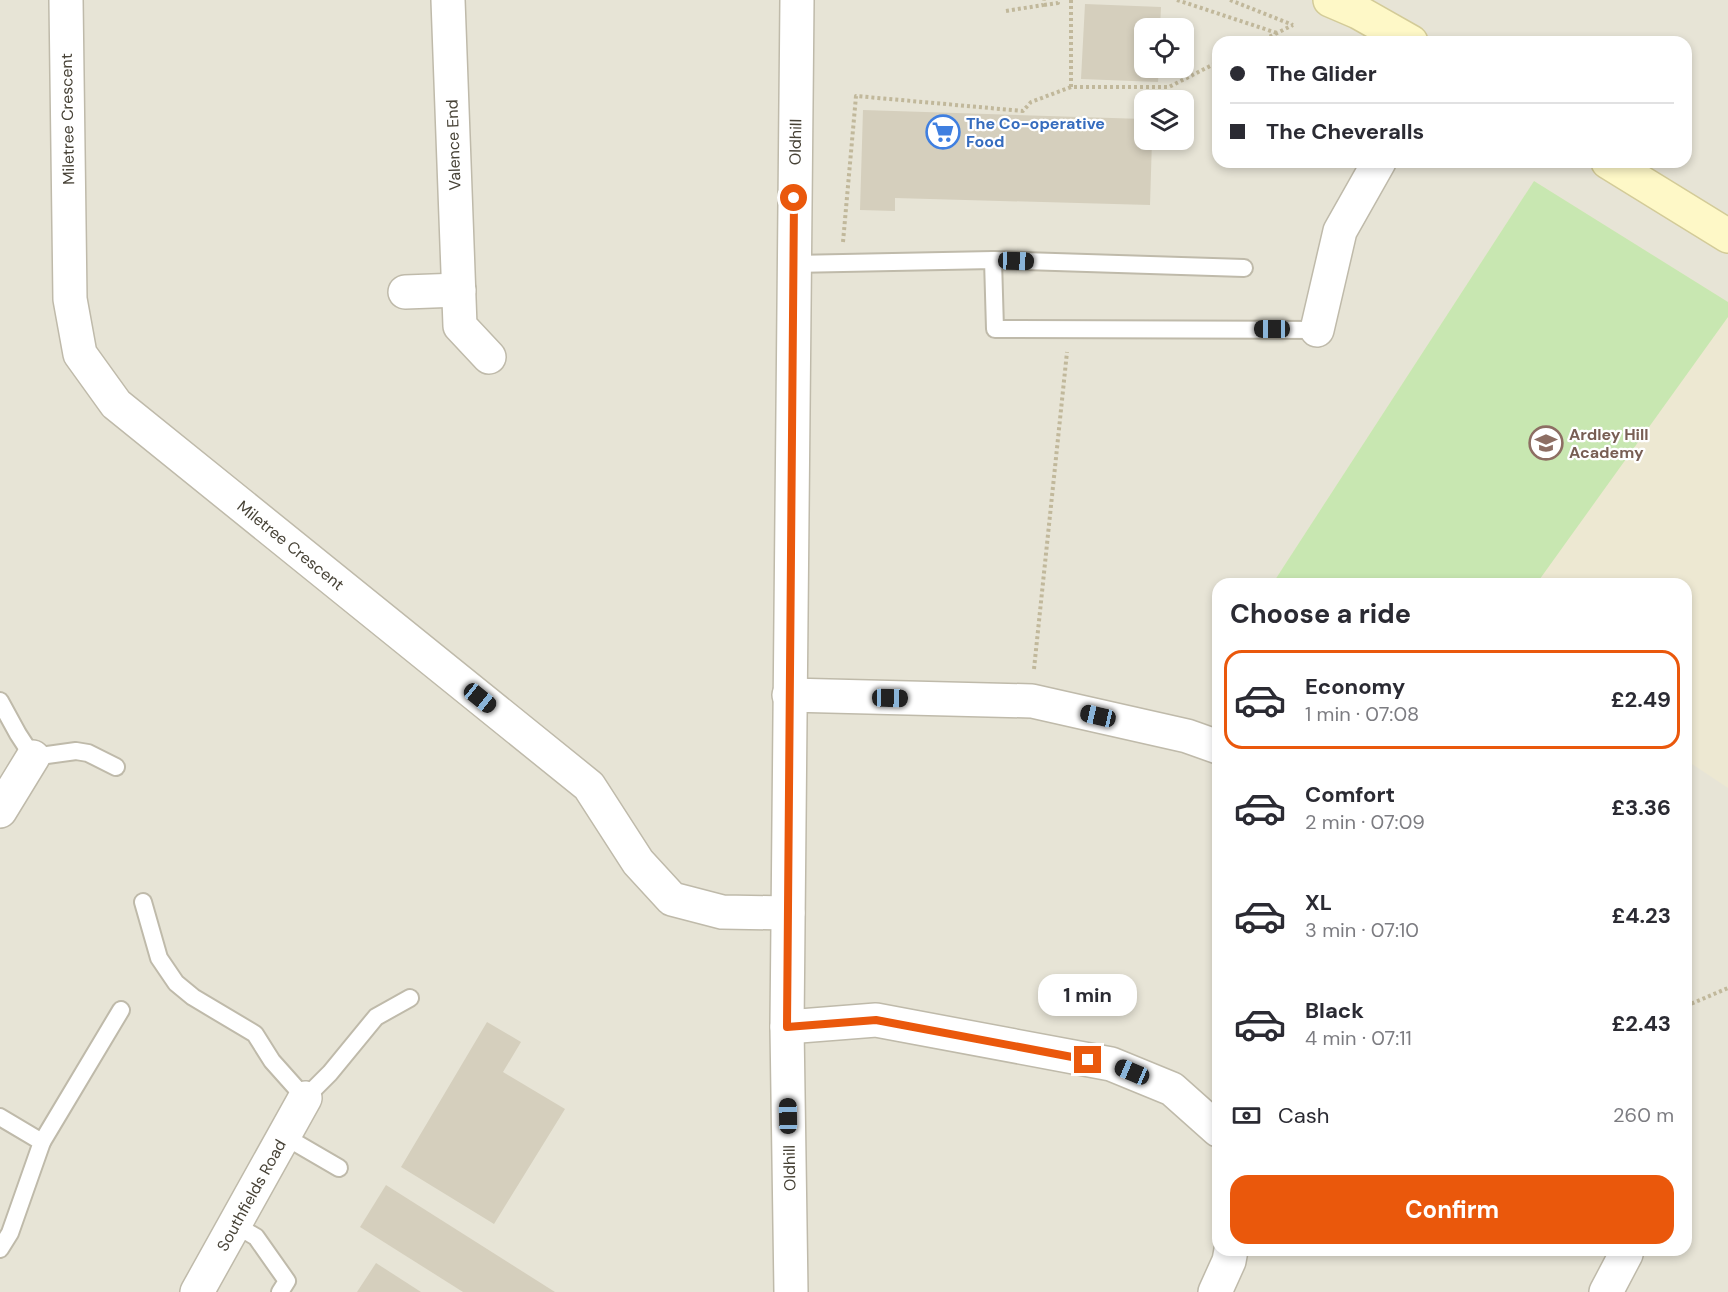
<!DOCTYPE html>
<html lang="en">
<head>
<meta charset="utf-8">
<style>
  body { margin:0; font-family:"DM Sans",sans-serif; background:#f7f7f7; color:#2b2b33; height:100vh; display:flex; flex-direction:column; font-size:22px; white-space:nowrap }
  * { box-sizing:border-box; margin:0 }
  p { font-size:20px; color:#7c7c81 }
  .icon { flex:none; width:33px; height:33px; fill:none; stroke:currentColor; stroke-width:2; stroke-linecap:round; stroke-linejoin:round }
  .map { position:relative; flex:1; overflow:hidden }
  .sheet { position:absolute; left:1212px; top:578px; width:480px; height:678px; display:flex; flex-direction:column; background:#fff; border-radius:18px; box-shadow:0 3px 9px #0003 }
  .sheet>* { flex:none }
  .top-card { position:absolute; left:1212px; top:36px; width:480px; height:132px; border-radius:18px; box-shadow:0 3px 9px #0003; display:grid; align-content:center; height:132px; padding:0 18px; background:#fff }
  .controls { position:absolute; left:1134px; top:18px; display:grid; gap:12px }
  .controls a { display:grid; place-items:center; width:60px; height:60px; border-radius:12px; background:#fff; box-shadow:0 3px 9px #0003; font-size:30px }
  .end { position:absolute; width:27px; height:27px; margin:-14px; border:8px solid #ea580c; background:#fff; box-shadow:0 0 0 3px #fff }
  .from { border-radius:50% }
  .bubble { position:absolute; height:42px; border-radius:18px; background:#fff; box-shadow:0 3px 9px #0003; font-size:20px; font-weight:700; line-height:42px; text-align:center }
  .car { position:absolute; width:18px; height:36px; margin:-18px -9px; border-radius:8px; box-shadow:0 0 4px 2px #0007; background:linear-gradient(#222 24%,#8ab4d8 0 40%,#222 0 76%,#8ab4d8 0 86%,#222 0) }
  .top-card b { display:flex; align-items:center; gap:21px; height:57px; font-size:22px }
  .top-card b+b { border-top:2px solid #e1e1e2 }
  .top-card i { width:15px; height:15px; background:#2b2b33 }
  ul { padding:0; list-style:none }
  li { display:flex; align-items:center; gap:18px; height:99px; margin:0 12px 9px; padding:0 6px; border:3px solid transparent; border-radius:18px }
  li div { flex:1 }
  li b { display:block; font-size:22px }
  li em { font-style:normal; font-weight:700 }
  li.current { border-color:#ea580c }
  li>.icon { width:54px; height:54px; stroke-width:1.5 }
  h2 { padding:0 18px; font-size:27px; line-height:72px }
  .pay { display:flex; align-items:center; gap:15px; height:66px; padding:0 18px; font-size:22px }
  .pay p { margin-inline-start:auto }
  .primary-button { display:flex; gap:12px; margin-top:auto; padding:12px 18px }
  .primary-button a { flex:1; height:69px; border-radius:18px; background:#ea580c; color:#fff; font-size:24px; font-weight:700; line-height:69px; text-align:center }
  .map>svg:first-child { display:block }
</style>
</head>
<body>
<div class="map">
<svg width="1728" height="1292" viewBox="0 0 1728 1292">
  <rect width="100%" height="100%" fill="#f4f1e8"/>
  <path fill="#e7e4d6" fill-rule="evenodd" d="M0,0H1728V1292H0ZM1144,28H1184V68H1144ZM1218,42H1686V162H1218ZM1144,100H1184V140H1144ZM1218,584H1686V1250H1218Z"/>
  <path fill="#ede8d2" d="M1534,181L1728,302V788L1686,760V584L1273,583Z"/>
  <path fill="#c8e7b1" d="M1534,181L1728,302V317L1537,583H1273Z"/>
  <g fill="#d5cfbd">
    <path d="M1085,4L1161,7L1160,28H1144V68H1159L1158,82L1081,79Z"/>
    <path d="M863,110L1144,119V140H1152L1150,205L895,198V211L860,210Z"/>
    <path d="M487,1022L521,1042L503,1072L565,1109L494,1224L401,1167Z"/>
    <path d="M386,1185L555,1292H463L360,1227Z"/>
    <path d="M376,1263L421,1292H357Z"/>
  </g>
  <g fill="none" stroke-linecap="round" stroke-linejoin="round">
    <defs>
      <g id="lane">
        <path d="M993,260L1244,268"/>
        <path d="M793,264L993,260L995,329L1317,330"/>
        <path d="M0,701L18,734L33,757L76,751L88,753L116,767"/>
        <path d="M143,902L159,958L176,983L193,997L255,1034L272,1061L305,1098L330,1073L376,1017L410,998"/>
        <path d="M0,1117L42,1142L10,1233L0,1249"/>
        <path d="M284,1136L339,1168"/>
        <path d="M42,1142L121,1010"/>
        <path d="M234,1224L256,1237L287,1281L280,1292"/>
      </g>
      <g id="street">
        <path d="M66,0L70,299L80,354L116,404L589,786L638,862L672,899L722,912L788,913"/>
        <path d="M448,0L460,326L489,357"/>
        <path d="M405,292L459,290"/>
        <path d="M1317,330L1340,231L1379,162"/>
        <path d="M789,695L1032,701L1187,736L1218,747"/>
        <path d="M0,811L33,757"/>
        <path d="M787,1027L876,1020L1111,1064L1172,1089L1218,1130"/>
        <path d="M197,1292L305,1098"/>
        <path d="M791,1292L787,1027L797,0"/>
        <path d="M1215,1292L1229,1261L1231,1250"/>
        <path d="M1606,1292L1626,1254L1627,1250"/>
      </g>
      <g id="secondary">
        <path d="M1330,0L1358,12L1411,42"/>
        <path d="M1608,162L1728,236"/>
      </g>
    </defs>
    <use href="#lane" stroke="#bfbaaa" stroke-width="20"/>
    <use href="#street" stroke="#bfbaaa" stroke-width="36"/>
    <use href="#secondary" stroke="#d3cb98" stroke-width="36"/>
    <g stroke="#c1b89b" stroke-width="4" stroke-dasharray="3 3" stroke-linecap="butt">
      <path d="M1071,0V87H1169L1218,62"/>
      <path d="M1177,0L1277,33"/>
      <path d="M1230,0L1293,25"/>
      <path d="M1044,5L1058,3V0"/>
      <path d="M1006,11L1043,5L1044,0"/>
      <path d="M1259,42L1293,25"/>
      <path d="M843,242L856,96L1023,111L1031,102L1071,87"/>
      <path d="M1034,669L1067,352"/>
      <path d="M1686,1006L1728,988"/>
    </g>
    <use href="#lane" stroke="#fff" stroke-width="16"/>
    <use href="#street" stroke="#fff" stroke-width="33"/>
    <use href="#secondary" stroke="#fef8c7" stroke-width="33"/>
  </g>
  <g fill="none" stroke-linecap="round" stroke-linejoin="round">
    <path stroke="#ea580c" stroke-width="8" d="M794,198L787,1027L876,1020L1088,1060"/>
  </g>
  <defs>
    <symbol id="supermarket-ring" viewBox="-11 -11 22 22"><circle r="9.5" fill="#fff" stroke="#3f7fe0" stroke-width="1.5"/><path d="M-6-5.5h2.5l.6 2H6L4.5 2H-2.5L-4.4-4H-6ZM-1.5 3.2a1.3 1.3 0 1 0 .1 0ZM3 3.2a1.3 1.3 0 1 0 .1 0Z" fill="#3f7fe0"/></symbol>
    <symbol id="school-ring" viewBox="-11 -11 22 22"><circle r="9.5" fill="#fff" stroke="#8d6e63" stroke-width="1.5"/><path d="M0-5L7-2L0 1L-7-2ZM-4 1L0 2.5L4 1V4Q0 6-4 4Z" fill="#8d6e63"/></symbol>
  </defs>
  <g fill-rule="evenodd">
    <use href="#supermarket-ring" x="924" y="113" width="38" height="38"/>
    <use href="#school-ring" x="1527" y="424" width="38" height="38"/>
  </g>
  <g text-anchor="middle" stroke-width="4.5" stroke-linejoin="round" paint-order="stroke">
    <g font-size="16" fill="#474236" stroke="#fff">
      <text transform="translate(67 119) rotate(-91)" y="6">Miletree Crescent</text>
      <text transform="translate(795 142) rotate(-89)" y="6">Oldhill</text>
      <text transform="translate(453 145) rotate(-92)" y="6">Valence End</text>
      <text transform="translate(291 545) rotate(39)" y="6">Miletree Crescent</text>
      <text transform="translate(789 1168) rotate(-91)" y="6">Oldhill</text>
      <text transform="translate(251 1195) rotate(-61)" y="6">Southfields Road</text>
    </g>
    <g font-size="16" font-weight="bold" fill="#366cbe" stroke="#fff" text-anchor="start">
      <text x="966" y="129">The Co-operative<tspan x="966" dy="18">Food</tspan></text>
    </g>
    <g font-size="16" font-weight="bold" fill="#785e54" stroke="#fff" text-anchor="start">
      <text x="1569" y="440">Ardley Hill<tspan x="1569" dy="18">Academy</tspan></text>
    </g>
  </g>
</svg>
<div class="controls">
<a><svg class="icon" aria-label="locate" viewBox="0 0 24 24"><circle cx="12" cy="12" r="6"/><path d="M12 2v4M12 18v4M2 12h4M18 12h4"/></svg></a>
<a><svg class="icon" aria-label="layers" viewBox="0 0 24 24"><path d="M12 4l9 5-9 5-9-5zM3 14l9 5 9-5"/></svg></a>
</div>
<i class="end from" style="left:794px;top:198px"></i>
<i class="end" style="left:1088px;top:1060px"></i>
<div class="bubble" style="left:1038px;top:974px;width:99px">1 min</div>
<i class="car" style="left:1016px;top:261px;rotate:92deg"></i>
<i class="car" style="left:1272px;top:329px;rotate:270deg"></i>
<i class="car" style="left:480px;top:698px;rotate:129deg"></i>
<i class="car" style="left:890px;top:698px;rotate:91deg"></i>
<i class="car" style="left:1098px;top:716px;rotate:283deg"></i>
<i class="car" style="left:1132px;top:1072px;rotate:293deg"></i>
<i class="car" style="left:788px;top:1116px;rotate:359deg"></i>
<div class="top-card">
<b><i class="from"></i>The Glider</b>
<b><i></i>The Cheveralls</b>
</div>
<section class="sheet">
<h2>Choose a ride</h2>
<ul>
<li class="current"><svg class="icon" aria-label="car" viewBox="0 0 24 24"><path d="M5 17H2v-5l4-1 3-4h7l3 4 3 1v5h-3M9 17h6M6 11h13"/><circle cx="7" cy="17" r="2"/><circle cx="17" cy="17" r="2"/></svg><div><b>Economy</b><p>1 min · 07:08</p></div><em>£2.49</em></li>
<li><svg class="icon" aria-label="car" viewBox="0 0 24 24"><path d="M5 17H2v-5l4-1 3-4h7l3 4 3 1v5h-3M9 17h6M6 11h13"/><circle cx="7" cy="17" r="2"/><circle cx="17" cy="17" r="2"/></svg><div><b>Comfort</b><p>2 min · 07:09</p></div><em>£3.36</em></li>
<li><svg class="icon" aria-label="car" viewBox="0 0 24 24"><path d="M5 17H2v-5l4-1 3-4h7l3 4 3 1v5h-3M9 17h6M6 11h13"/><circle cx="7" cy="17" r="2"/><circle cx="17" cy="17" r="2"/></svg><div><b>XL</b><p>3 min · 07:10</p></div><em>£4.23</em></li>
<li><svg class="icon" aria-label="car" viewBox="0 0 24 24"><path d="M5 17H2v-5l4-1 3-4h7l3 4 3 1v5h-3M9 17h6M6 11h13"/><circle cx="7" cy="17" r="2"/><circle cx="17" cy="17" r="2"/></svg><div><b>Black</b><p>4 min · 07:11</p></div><em>£2.43</em></li>
</ul>
<div class="pay"><svg class="icon" aria-label="cash" viewBox="0 0 24 24"><path d="M3 7h18v10H3z"/><circle cx="12" cy="12" r="2"/></svg>Cash<p>260 m</p></div>
<div class="primary-button"><a>Confirm</a></div>
</section>
</div>
</body>
</html>
